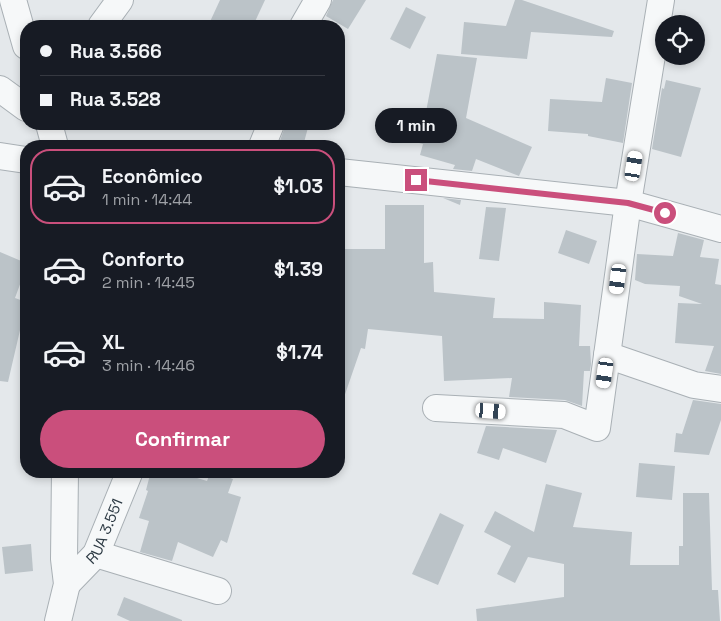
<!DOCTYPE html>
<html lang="pt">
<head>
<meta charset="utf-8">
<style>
  body { margin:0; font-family:"Space Grotesk",sans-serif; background:#20242c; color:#f1f3f6; height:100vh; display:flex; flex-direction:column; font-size:19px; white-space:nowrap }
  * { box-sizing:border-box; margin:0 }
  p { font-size:16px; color:#9ea1a6 }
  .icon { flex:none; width:28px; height:28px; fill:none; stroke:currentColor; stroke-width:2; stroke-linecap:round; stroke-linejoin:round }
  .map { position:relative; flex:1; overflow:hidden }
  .side { position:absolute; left:20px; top:140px; width:325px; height:338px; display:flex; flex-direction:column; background:#171b24; border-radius:20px; box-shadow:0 2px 8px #0003 }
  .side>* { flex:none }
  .guide { position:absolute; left:20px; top:20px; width:325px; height:110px; border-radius:20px; box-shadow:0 2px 8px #0003; display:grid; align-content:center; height:110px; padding:0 20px; background:#171b24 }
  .controls { position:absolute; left:655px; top:15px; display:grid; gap:10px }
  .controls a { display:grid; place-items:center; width:50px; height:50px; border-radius:50%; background:#171b24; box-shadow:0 2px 8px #0003; font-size:25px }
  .end { position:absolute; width:22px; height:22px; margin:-11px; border:6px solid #ca4f7c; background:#fff; box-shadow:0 0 0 2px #fff }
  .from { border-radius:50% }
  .bubble { position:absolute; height:35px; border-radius:18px; background:#171b24; box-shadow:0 2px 8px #0003; font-size:16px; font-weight:700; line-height:35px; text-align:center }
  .car { position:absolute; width:15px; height:30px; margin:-15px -8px; border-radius:6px; box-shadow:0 0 4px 1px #0007; background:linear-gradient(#fff 24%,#345 0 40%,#fff 0 76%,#345 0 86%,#fff 0) }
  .guide b { display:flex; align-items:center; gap:18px; height:48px; font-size:19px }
  .guide b+b { border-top:1px solid #363941 }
  .guide i { width:12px; height:12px; background:#f1f3f6 }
  ul { padding:9px 0 0; list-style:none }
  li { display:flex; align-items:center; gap:15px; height:75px; margin:0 10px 8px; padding:0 10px; border:2px solid transparent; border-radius:20px }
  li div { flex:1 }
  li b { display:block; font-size:19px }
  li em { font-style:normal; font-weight:700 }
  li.selected { border-color:#ca4f7c }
  li>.icon { width:45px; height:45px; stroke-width:1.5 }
  .button { display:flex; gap:10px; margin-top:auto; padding:10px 20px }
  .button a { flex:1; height:58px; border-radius:30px; background:#ca4f7c; color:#fff; font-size:20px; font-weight:700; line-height:58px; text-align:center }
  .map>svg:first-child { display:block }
</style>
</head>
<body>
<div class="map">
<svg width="721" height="621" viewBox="0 0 721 621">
  <rect width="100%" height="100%" fill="#e4e8eb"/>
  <g fill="#bbc3c8">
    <path d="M220,0H265L253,26H208Z"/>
    <path d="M333,0H366L348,29L326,16Z"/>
    <path d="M515,0H522L614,31L612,37L531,32L527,59L461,54L464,22L506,26Z"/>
    <path d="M406,7L426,17L410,49L390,39Z"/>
    <path d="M437,54L477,58L466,118L532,147L519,176L476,159L472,171L453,169L455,165L420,155L423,144L411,141L417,115L425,117Z"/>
    <path d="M606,78L632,83L623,143L588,136V134L548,131L550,99L602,102Z"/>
    <path d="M666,80L701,88L681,157L652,149L662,88L664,89Z"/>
    <path d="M286,124H309L303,146H278Z"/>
    <path d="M443,198L461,200L460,205Z"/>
    <path d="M385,205H424V263L433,262L434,292L495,298L493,318L544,319V302L581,305L579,346H590L591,364L590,371H584L582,406L565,400L509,397L512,378L444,381L442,336L368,329L365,349L361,348L342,403L339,402V297L345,298V249H385Z"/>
    <path d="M486,207L506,208L499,261L479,259Z"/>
    <path d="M566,230L597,241L589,264L558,253Z"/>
    <path d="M678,233L704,240L700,257L719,259L715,284L721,285V374L705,371L714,346L675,343L678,303L702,304L679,296L680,286L645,284L635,280L637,254L673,256Z"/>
    <path d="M0,252L26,263V268L15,298L26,302V328L21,326L8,382L0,381Z"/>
    <path d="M693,400L721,404V420L709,455L674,452L676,433L682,434Z"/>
    <path d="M486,426L557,430L546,463L503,448L499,460L477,453Z"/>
    <path d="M639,463L675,466L672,500L636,497Z"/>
    <path d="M151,471H174L207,481L211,471L233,479L228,493L241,497L227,543L221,540L213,557L178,542L172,561L140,552L149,521L139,518L148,491L146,490Z"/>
    <path d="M546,484L582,493L573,527L632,532L630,565H679V546H683V493H709L712,590H718L720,621H477L476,609L564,597V564L528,557L515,583L497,574L511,546L484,532L495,511L534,532Z"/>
    <path d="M440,513L464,525L438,585L412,574Z"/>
    <path d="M31,544L33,571L5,574L2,547Z"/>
    <path d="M124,597L182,620V621H130L117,615Z"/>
  </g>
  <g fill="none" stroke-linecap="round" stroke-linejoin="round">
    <defs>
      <g id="minor">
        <path d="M13,0L26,46"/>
        <path d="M101,26L120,0"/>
        <path d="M303,26L318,0"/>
        <path d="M0,89L26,108"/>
        <path d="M49,124L55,146"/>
        <path d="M262,146L271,124"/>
        <path d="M0,156L26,160"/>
        <path d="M339,172L628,203L721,229"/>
        <path d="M607,355L694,385L721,389"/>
        <path d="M436,408L564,415L597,428L628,203L661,0"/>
        <path d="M96,554L218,591"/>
        <path id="s1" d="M67,584L96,554L130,471"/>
        <path d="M58,621L67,584L64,559L65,471"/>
      </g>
    </defs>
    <use href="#minor" stroke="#a9b0b5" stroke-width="28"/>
    <use href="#minor" stroke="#f6f8f9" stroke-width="26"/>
  </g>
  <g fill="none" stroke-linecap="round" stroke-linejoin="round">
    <path stroke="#ca4f7c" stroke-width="6" d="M416,180L628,203L665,213"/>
  </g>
  <g text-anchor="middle" stroke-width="5" stroke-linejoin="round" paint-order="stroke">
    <g font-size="15" fill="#2c3943" stroke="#f4f7f8">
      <text dy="5" stroke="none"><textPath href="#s1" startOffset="66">RUA 3.551</textPath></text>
    </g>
  </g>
</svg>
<div class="controls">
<a><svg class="icon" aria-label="locate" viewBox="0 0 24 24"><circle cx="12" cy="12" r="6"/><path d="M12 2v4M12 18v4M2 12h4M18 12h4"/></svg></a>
</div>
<i class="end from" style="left:665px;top:213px"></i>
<i class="end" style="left:416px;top:180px"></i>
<div class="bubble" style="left:375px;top:108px;width:82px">1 min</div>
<i class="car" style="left:634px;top:166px;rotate:9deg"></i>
<i class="car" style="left:618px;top:279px;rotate:187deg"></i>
<i class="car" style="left:605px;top:373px;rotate:188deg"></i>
<i class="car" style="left:491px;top:411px;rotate:94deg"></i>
<div class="guide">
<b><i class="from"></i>Rua 3.566</b>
<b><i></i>Rua 3.528</b>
</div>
<section class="side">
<ul>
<li class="selected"><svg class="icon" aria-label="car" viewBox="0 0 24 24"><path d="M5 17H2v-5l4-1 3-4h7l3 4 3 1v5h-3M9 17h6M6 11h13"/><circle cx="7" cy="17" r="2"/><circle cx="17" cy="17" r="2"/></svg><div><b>Econômico</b><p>1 min · 14:44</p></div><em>$1.03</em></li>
<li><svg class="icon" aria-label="car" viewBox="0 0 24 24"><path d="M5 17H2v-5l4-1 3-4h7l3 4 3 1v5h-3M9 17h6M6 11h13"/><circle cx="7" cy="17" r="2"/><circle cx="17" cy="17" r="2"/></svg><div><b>Conforto</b><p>2 min · 14:45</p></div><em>$1.39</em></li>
<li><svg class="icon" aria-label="car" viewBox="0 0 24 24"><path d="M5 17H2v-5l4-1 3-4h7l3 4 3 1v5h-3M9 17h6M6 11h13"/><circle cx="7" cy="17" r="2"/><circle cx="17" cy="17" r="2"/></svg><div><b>XL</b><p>3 min · 14:46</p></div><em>$1.74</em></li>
</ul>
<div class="button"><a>Confirmar</a></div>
</section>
</div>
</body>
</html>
